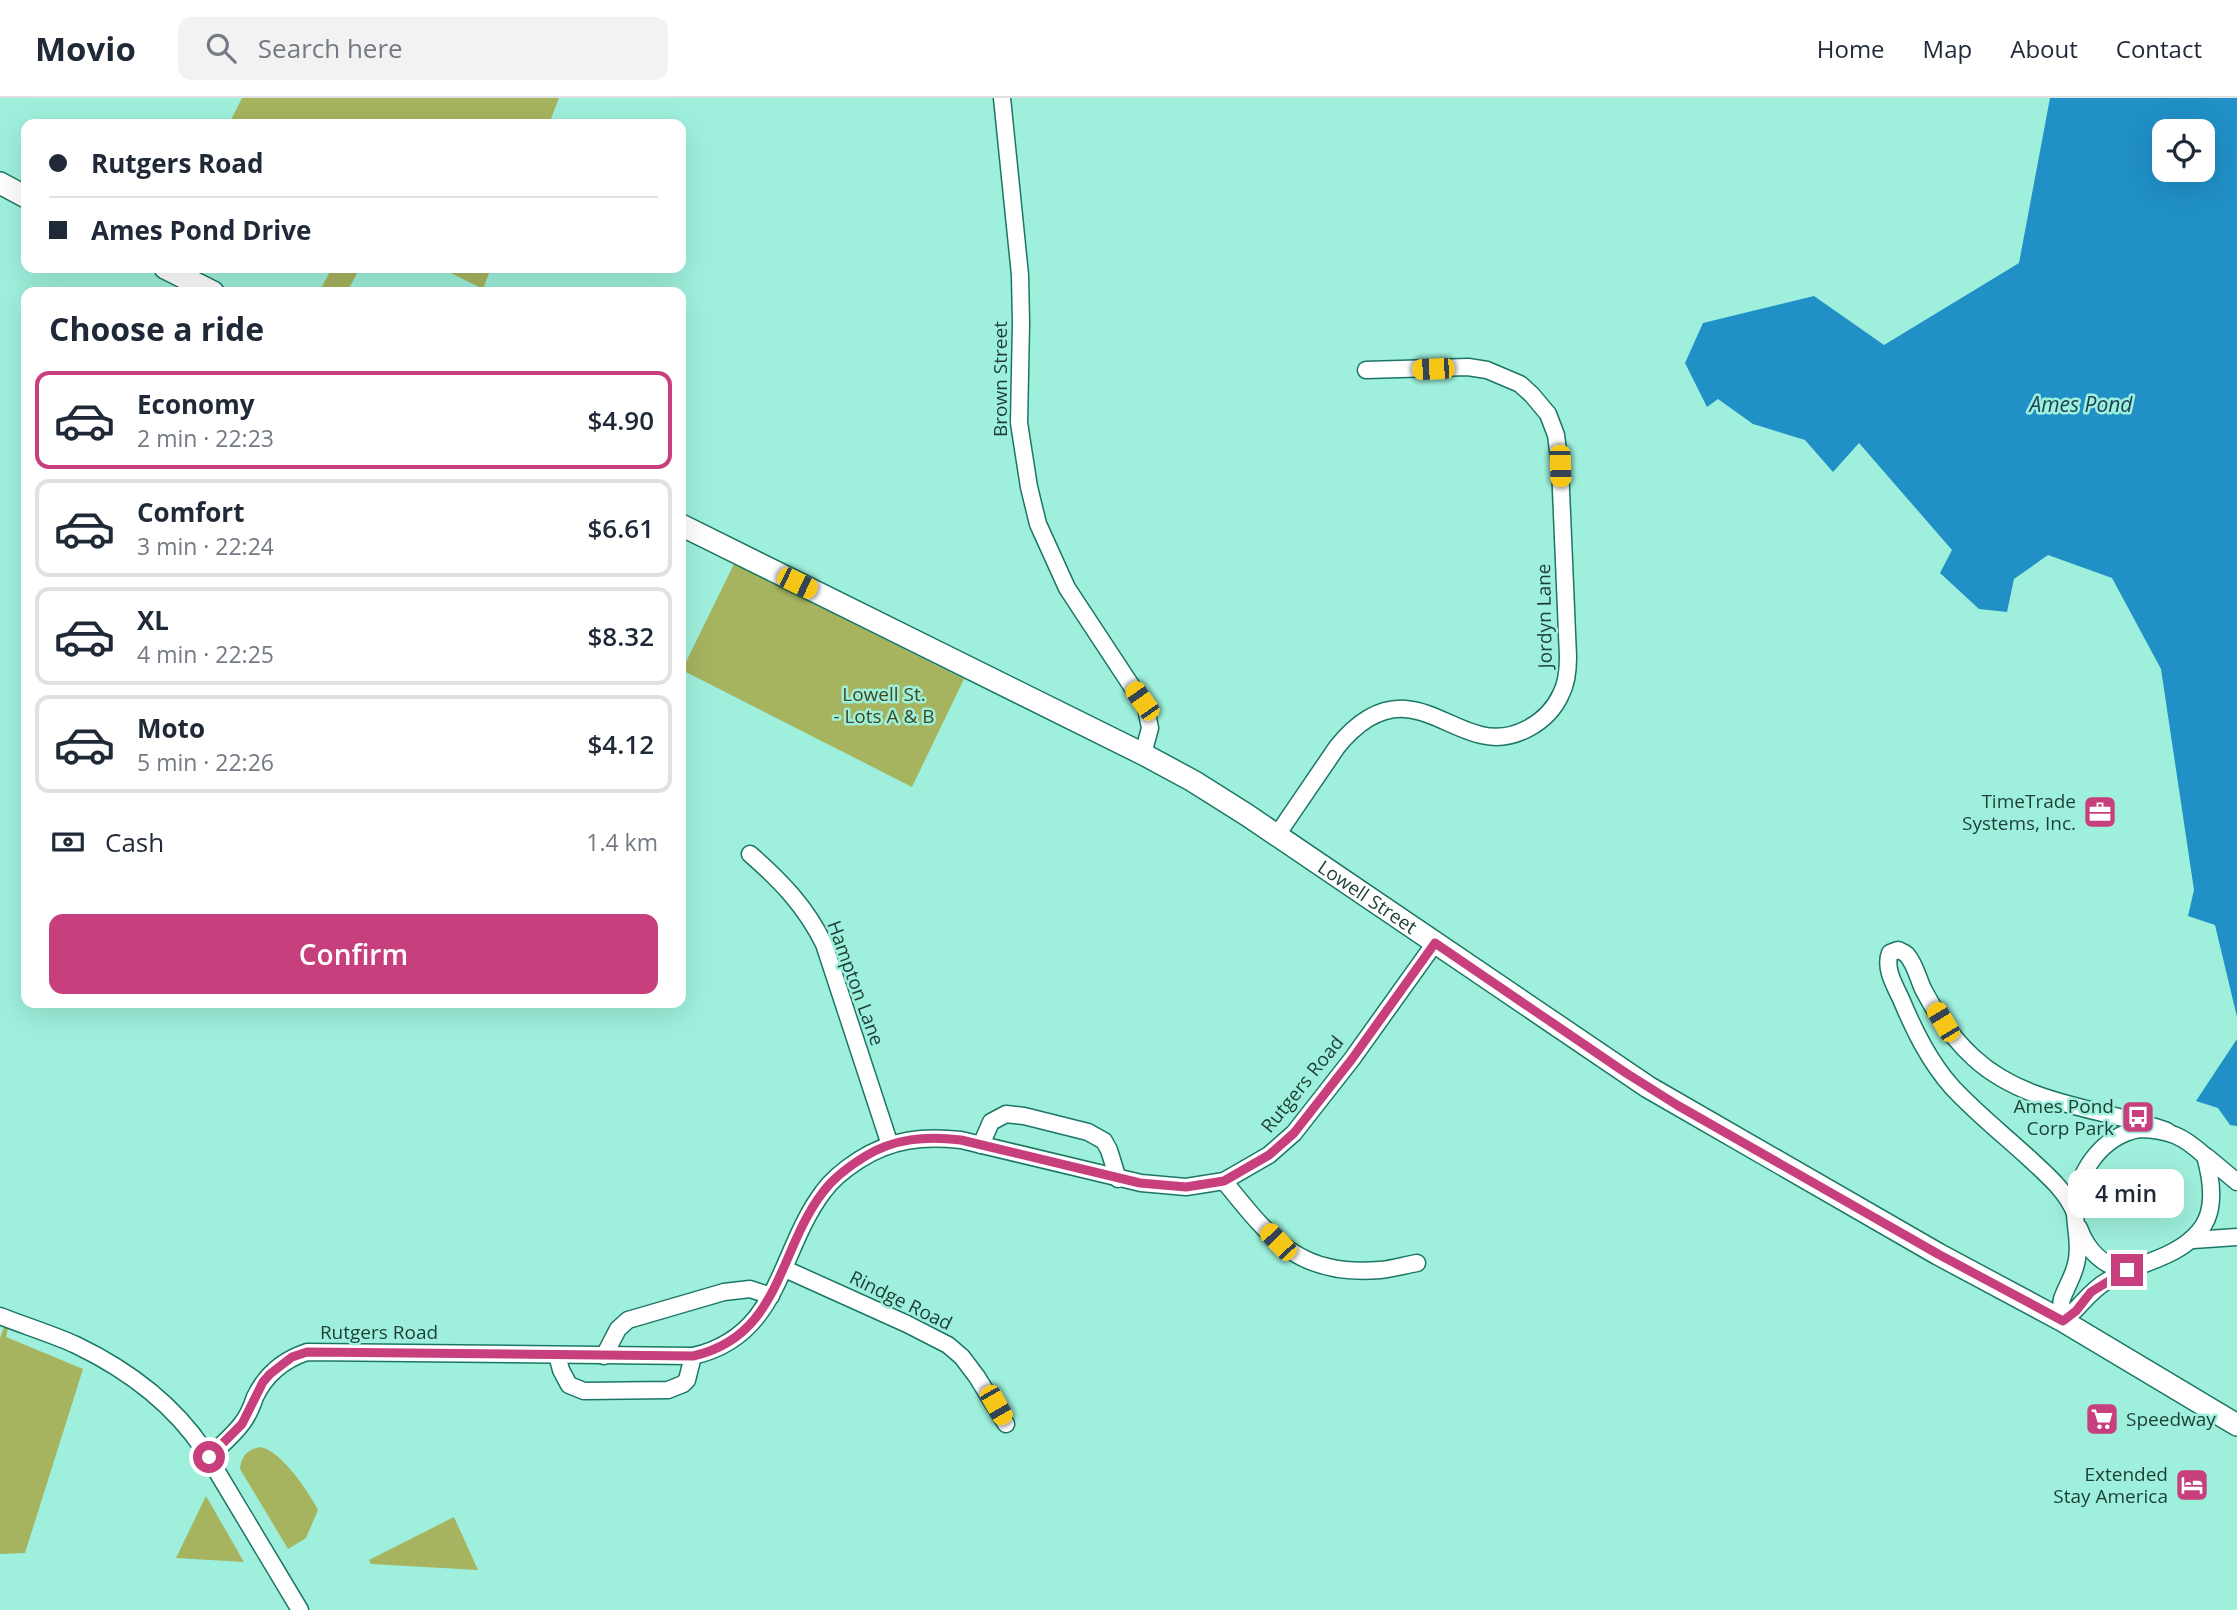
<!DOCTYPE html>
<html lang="en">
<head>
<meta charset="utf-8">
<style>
  body { margin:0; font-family:"Open Sans",sans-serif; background:#f2f2f3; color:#1f2937; height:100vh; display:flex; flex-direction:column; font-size:26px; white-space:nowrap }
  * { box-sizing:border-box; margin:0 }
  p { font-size:23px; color:#747a83 }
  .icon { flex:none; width:38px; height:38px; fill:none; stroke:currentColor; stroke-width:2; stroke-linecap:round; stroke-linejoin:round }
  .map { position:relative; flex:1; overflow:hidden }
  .drawer { position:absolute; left:21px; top:189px; width:665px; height:721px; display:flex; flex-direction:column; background:#fff; border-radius:14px; box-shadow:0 7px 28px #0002 }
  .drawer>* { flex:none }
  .hud { position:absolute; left:21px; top:21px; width:665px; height:154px; border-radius:14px; box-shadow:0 7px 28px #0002; display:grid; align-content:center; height:154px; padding:0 28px; background:#fff }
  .tools { position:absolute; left:2152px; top:21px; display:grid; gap:14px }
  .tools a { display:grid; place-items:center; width:63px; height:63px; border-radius:14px; background:#fff; box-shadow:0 7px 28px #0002; font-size:35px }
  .end { position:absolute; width:32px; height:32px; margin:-16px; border:9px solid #c73f7c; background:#fff; box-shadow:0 0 0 4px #fff }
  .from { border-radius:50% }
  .bubble { position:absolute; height:49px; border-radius:14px; background:#fff; box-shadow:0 7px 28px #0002; font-size:23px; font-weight:600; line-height:49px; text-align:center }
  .car { position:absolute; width:21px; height:42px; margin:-21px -10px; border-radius:9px; box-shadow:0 0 5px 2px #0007; background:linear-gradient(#f5c518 24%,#345 0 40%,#f5c518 0 76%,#345 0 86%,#f5c518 0) }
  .hud b { display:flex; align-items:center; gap:24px; height:66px; font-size:26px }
  .hud b+b { border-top:2px solid #e0e1e3 }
  .hud i { width:18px; height:18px; background:#1f2937 }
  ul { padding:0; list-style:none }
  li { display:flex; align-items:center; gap:21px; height:98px; margin:0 14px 10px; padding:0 14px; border:4px solid #e0e1e3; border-radius:14px }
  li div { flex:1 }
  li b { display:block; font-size:26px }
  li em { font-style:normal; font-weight:600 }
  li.current { border-color:#c73f7c }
  li>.icon { width:63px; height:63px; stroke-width:1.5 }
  h2 { padding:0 28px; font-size:32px; line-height:84px }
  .pay { display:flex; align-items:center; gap:18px; height:77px; padding:0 28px; font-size:26px }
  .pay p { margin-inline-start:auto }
  .cta { display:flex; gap:14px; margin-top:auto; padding:14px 28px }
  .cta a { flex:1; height:80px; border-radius:14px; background:#c73f7c; color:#fff; font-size:28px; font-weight:600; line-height:80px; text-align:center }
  header { display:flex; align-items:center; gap:42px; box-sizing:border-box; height:98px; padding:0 35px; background:#fff; border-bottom:2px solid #e0e1e3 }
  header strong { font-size:33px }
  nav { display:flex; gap:38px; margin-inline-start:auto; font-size:24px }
  .search { width:490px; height:63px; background:#f2f2f3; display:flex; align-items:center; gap:18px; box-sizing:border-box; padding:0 24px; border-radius:14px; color:#747a83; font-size:26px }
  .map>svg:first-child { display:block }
</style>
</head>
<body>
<header>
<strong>Movio</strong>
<div class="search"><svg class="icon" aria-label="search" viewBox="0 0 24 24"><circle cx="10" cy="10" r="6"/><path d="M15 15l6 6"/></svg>Search here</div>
<nav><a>Home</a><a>Map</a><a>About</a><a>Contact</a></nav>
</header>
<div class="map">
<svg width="2237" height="1512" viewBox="0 0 2237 1512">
  <rect width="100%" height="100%" fill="#9ef0dc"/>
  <g fill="#a6b45f">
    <path d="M242,0H559L549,26H229Z"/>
    <path d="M332,170H360L347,194H319Z"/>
    <path d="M441,170H491L483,191Z"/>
    <path d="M734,466L964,581L912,689L682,572Z"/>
    <path d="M4,1229L8,1230L6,1239L83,1271L25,1455L0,1456V1240Z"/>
    <path d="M261,1349C283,1355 307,1392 318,1412L306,1440L288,1451L240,1371C241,1358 248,1351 261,1349Z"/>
    <path d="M206,1398L244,1464L176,1460Z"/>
    <path d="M454,1419L478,1472L371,1466L369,1462Z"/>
  </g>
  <g fill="#2090c7" fill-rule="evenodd">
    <path d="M2050,0H2237V919L2215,827L2188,818L2194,792L2161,571L2112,480L2048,457L2014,481L2007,514L1979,511L1940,475L1952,452L1859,345L1833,374L1805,342L1753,326L1718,301L1707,309L1685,265L1703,225L1814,198L1884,247L2019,165ZM2165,33H2203V72H2165Z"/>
    <path d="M2237,941V1028L2230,1027L2218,1010L2196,1003Z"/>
  </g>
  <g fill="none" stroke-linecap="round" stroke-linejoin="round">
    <defs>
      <g id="minor">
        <path d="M1002,0L1020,177L1021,225L1019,325L1029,389L1038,426L1067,490L1146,610L1150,630L1143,656"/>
        <path d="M1277,737L1337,649C1354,628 1376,609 1405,611C1432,613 1455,631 1481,637C1513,645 1548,625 1561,596C1567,585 1568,572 1568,559L1560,368L1556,337L1548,316L1532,297L1520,286L1487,272L1468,269L1366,272"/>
        <path d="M750,756C781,783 806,809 824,846L890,1047"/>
        <path d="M2140,1031C2170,1032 2183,1038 2205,1058C2220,1111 2210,1140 2157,1161C2140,1168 2123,1173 2107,1183C2089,1193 2079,1211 2063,1223C2062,1216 2060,1207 2062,1201C2067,1187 2075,1176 2077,1161C2080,1145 2075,1129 2075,1113C2076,1075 2101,1038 2140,1031Z"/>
        <path d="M981,1047L991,1024L1006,1016L1024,1018L1088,1034L1104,1043L1109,1052L1118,1081"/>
        <path d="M2207,1059L2237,1084"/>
        <path d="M1224,1083C1270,1140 1299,1179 1380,1172C1392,1171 1405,1167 1417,1165"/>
        <path d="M2075,1115C2066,1093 2048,1078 2031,1062C2005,1038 1976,1015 1952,989C1929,963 1914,932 1901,901C1895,888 1884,870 1890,855L1898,852C1903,854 1904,854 1907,857C1915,866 1918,880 1923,891C1936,916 1953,941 1974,960C2026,1008 2103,1010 2167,1033"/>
        <path d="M2079,1130C2087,1152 2103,1169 2127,1172"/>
        <path d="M2193,1142L2237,1139"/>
        <path d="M785,1171L907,1226L948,1247L962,1259L977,1279L1006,1326"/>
        <path d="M0,1218C25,1228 52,1236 76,1247C126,1271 173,1306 204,1352L300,1512"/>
        <path d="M557,1257L561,1272L569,1287L584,1293L668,1292L683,1286L687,1282L693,1258"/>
        <path d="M604,1258L618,1231L628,1222L724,1194L750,1191L771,1198"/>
        <path d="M209,1359C220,1348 234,1337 243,1324C249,1316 252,1308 255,1299C266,1276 283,1262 307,1254L693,1258C781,1238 778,1154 823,1094C833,1080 845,1071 859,1062C892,1041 923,1038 961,1042L1141,1085L1186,1089L1224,1083L1269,1057L1294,1035L1352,961L1435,845"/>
      </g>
      <g id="major">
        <path d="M0,85L26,99"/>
        <path d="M165,170L213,194"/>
        <path id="s1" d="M681,427L1143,656L1193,683L1247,717L1648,989L1938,1156L2063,1223L2237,1327"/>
      </g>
    </defs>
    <use href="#minor" stroke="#1c7665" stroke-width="19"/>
    <use href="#major" stroke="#1c7665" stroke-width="24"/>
    <use href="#minor" stroke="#fff" stroke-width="16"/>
    <use href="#major" stroke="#fff" stroke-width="21"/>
  </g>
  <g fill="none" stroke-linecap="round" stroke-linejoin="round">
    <path stroke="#c73f7c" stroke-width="9" d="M209,1359L242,1326L263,1284L270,1276L292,1259L307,1254L693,1258C781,1238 777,1154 823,1094C834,1079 848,1069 864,1059C894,1040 926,1038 961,1042L1140,1085L1186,1089L1224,1083L1269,1057L1294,1035L1352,961L1435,845L1626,975L1677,1007L1938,1156L2063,1223L2076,1213L2091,1194L2127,1172"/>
  </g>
  <defs>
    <symbol id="office-square" viewBox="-11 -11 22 22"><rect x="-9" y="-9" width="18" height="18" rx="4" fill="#c73f7c" stroke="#9ef0dc"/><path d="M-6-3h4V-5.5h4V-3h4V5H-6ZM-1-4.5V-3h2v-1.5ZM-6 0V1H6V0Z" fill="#fff"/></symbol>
    <symbol id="bus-square" viewBox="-11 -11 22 22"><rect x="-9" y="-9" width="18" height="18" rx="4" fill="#c73f7c" stroke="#9ef0dc"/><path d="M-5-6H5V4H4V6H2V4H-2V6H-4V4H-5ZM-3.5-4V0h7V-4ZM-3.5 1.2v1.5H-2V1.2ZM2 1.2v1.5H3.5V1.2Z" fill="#fff"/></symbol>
    <symbol id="supermarket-square" viewBox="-11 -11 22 22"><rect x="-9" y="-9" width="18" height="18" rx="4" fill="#c73f7c" stroke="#9ef0dc"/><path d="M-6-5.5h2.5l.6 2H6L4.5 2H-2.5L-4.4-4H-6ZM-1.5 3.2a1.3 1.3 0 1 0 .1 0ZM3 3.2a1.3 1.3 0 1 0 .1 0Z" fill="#fff"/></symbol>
    <symbol id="hotel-square" viewBox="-11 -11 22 22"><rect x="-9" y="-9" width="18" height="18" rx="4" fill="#c73f7c" stroke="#9ef0dc"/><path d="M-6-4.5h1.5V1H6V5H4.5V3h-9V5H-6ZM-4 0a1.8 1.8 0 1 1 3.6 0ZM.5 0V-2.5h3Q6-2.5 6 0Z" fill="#fff"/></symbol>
  </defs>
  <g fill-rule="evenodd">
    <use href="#office-square" x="2081" y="695" width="38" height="38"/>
    <use href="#bus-square" x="2119" y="1000" width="38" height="38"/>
    <use href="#supermarket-square" x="2083" y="1302" width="38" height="38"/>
    <use href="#hotel-square" x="2173" y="1368" width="38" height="38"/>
  </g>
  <g text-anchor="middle" stroke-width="5" stroke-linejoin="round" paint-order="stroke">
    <g font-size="19" fill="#1c3e36" stroke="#9ef0dc">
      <text transform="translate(1000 281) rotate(-90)" y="7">Brown Street</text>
      <text transform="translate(1544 518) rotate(-91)" y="7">Jordyn Lane</text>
      <text dy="7" stroke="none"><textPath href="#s1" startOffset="782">Lowell Street</textPath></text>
      <text transform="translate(856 885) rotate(70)" y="7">Hampton Lane</text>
      <text transform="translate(1302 986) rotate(-51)" y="7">Rutgers Road</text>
      <text transform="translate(901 1202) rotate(26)" y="7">Rindge Road</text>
      <text x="379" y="1241">Rutgers Road</text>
    </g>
    <g font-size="19" fill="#42481f" stroke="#9ef0dc">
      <text x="884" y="603">Lowell St.<tspan x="884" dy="22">- Lots A &amp; B</tspan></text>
    </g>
    <g font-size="19" fill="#1c3e36" stroke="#9ef0dc" text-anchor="end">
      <text x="2076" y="710">TimeTrade<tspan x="2076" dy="22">Systems, Inc.</tspan></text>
      <text x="2114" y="1015">Ames Pond<tspan x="2114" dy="22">Corp Park</tspan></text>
      <text x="2126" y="1328" text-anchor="start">Speedway</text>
      <text x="2168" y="1383">Extended<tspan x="2168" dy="22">Stay America</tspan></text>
    </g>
    <g font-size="21" font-style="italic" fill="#19435b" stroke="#9ef0dc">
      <text x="2081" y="314">Ames Pond</text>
    </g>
  </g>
</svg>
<div class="tools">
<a><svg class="icon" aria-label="locate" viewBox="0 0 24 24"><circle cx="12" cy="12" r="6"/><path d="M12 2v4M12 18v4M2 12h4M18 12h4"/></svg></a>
</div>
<i class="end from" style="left:209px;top:1359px"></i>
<i class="end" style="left:2127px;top:1172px"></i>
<div class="bubble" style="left:2068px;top:1071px;width:116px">4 min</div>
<i class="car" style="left:1433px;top:271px;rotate:268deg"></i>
<i class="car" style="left:1560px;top:368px;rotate:178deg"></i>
<i class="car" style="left:797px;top:485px;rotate:116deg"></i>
<i class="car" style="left:1142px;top:603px;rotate:325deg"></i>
<i class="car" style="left:1943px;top:924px;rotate:329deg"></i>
<i class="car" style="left:1278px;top:1144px;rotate:316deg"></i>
<i class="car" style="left:996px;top:1307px;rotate:150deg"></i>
<div class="hud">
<b><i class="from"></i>Rutgers Road</b>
<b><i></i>Ames Pond Drive</b>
</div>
<section class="drawer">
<h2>Choose a ride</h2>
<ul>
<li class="current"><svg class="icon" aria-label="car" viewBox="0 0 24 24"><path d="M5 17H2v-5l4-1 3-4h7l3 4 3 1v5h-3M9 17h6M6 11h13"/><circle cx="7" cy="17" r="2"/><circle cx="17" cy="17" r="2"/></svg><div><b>Economy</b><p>2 min · 22:23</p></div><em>$4.90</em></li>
<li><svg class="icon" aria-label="car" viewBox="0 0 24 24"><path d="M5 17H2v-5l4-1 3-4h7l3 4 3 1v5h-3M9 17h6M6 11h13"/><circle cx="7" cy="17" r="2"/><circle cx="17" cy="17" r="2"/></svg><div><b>Comfort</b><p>3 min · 22:24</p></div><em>$6.61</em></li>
<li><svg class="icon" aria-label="car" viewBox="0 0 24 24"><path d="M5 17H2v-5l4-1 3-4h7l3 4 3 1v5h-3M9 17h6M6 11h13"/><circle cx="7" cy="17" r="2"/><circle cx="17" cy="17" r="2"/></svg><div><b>XL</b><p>4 min · 22:25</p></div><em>$8.32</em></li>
<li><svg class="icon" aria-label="car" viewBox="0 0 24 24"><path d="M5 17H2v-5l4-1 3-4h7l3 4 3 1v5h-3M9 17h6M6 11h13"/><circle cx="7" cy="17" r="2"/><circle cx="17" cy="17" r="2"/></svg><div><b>Moto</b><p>5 min · 22:26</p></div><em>$4.12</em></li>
</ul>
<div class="pay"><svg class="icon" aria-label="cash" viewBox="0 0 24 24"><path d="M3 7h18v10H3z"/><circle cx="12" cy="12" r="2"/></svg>Cash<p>1.4 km</p></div>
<div class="cta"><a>Confirm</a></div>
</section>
</div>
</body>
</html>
